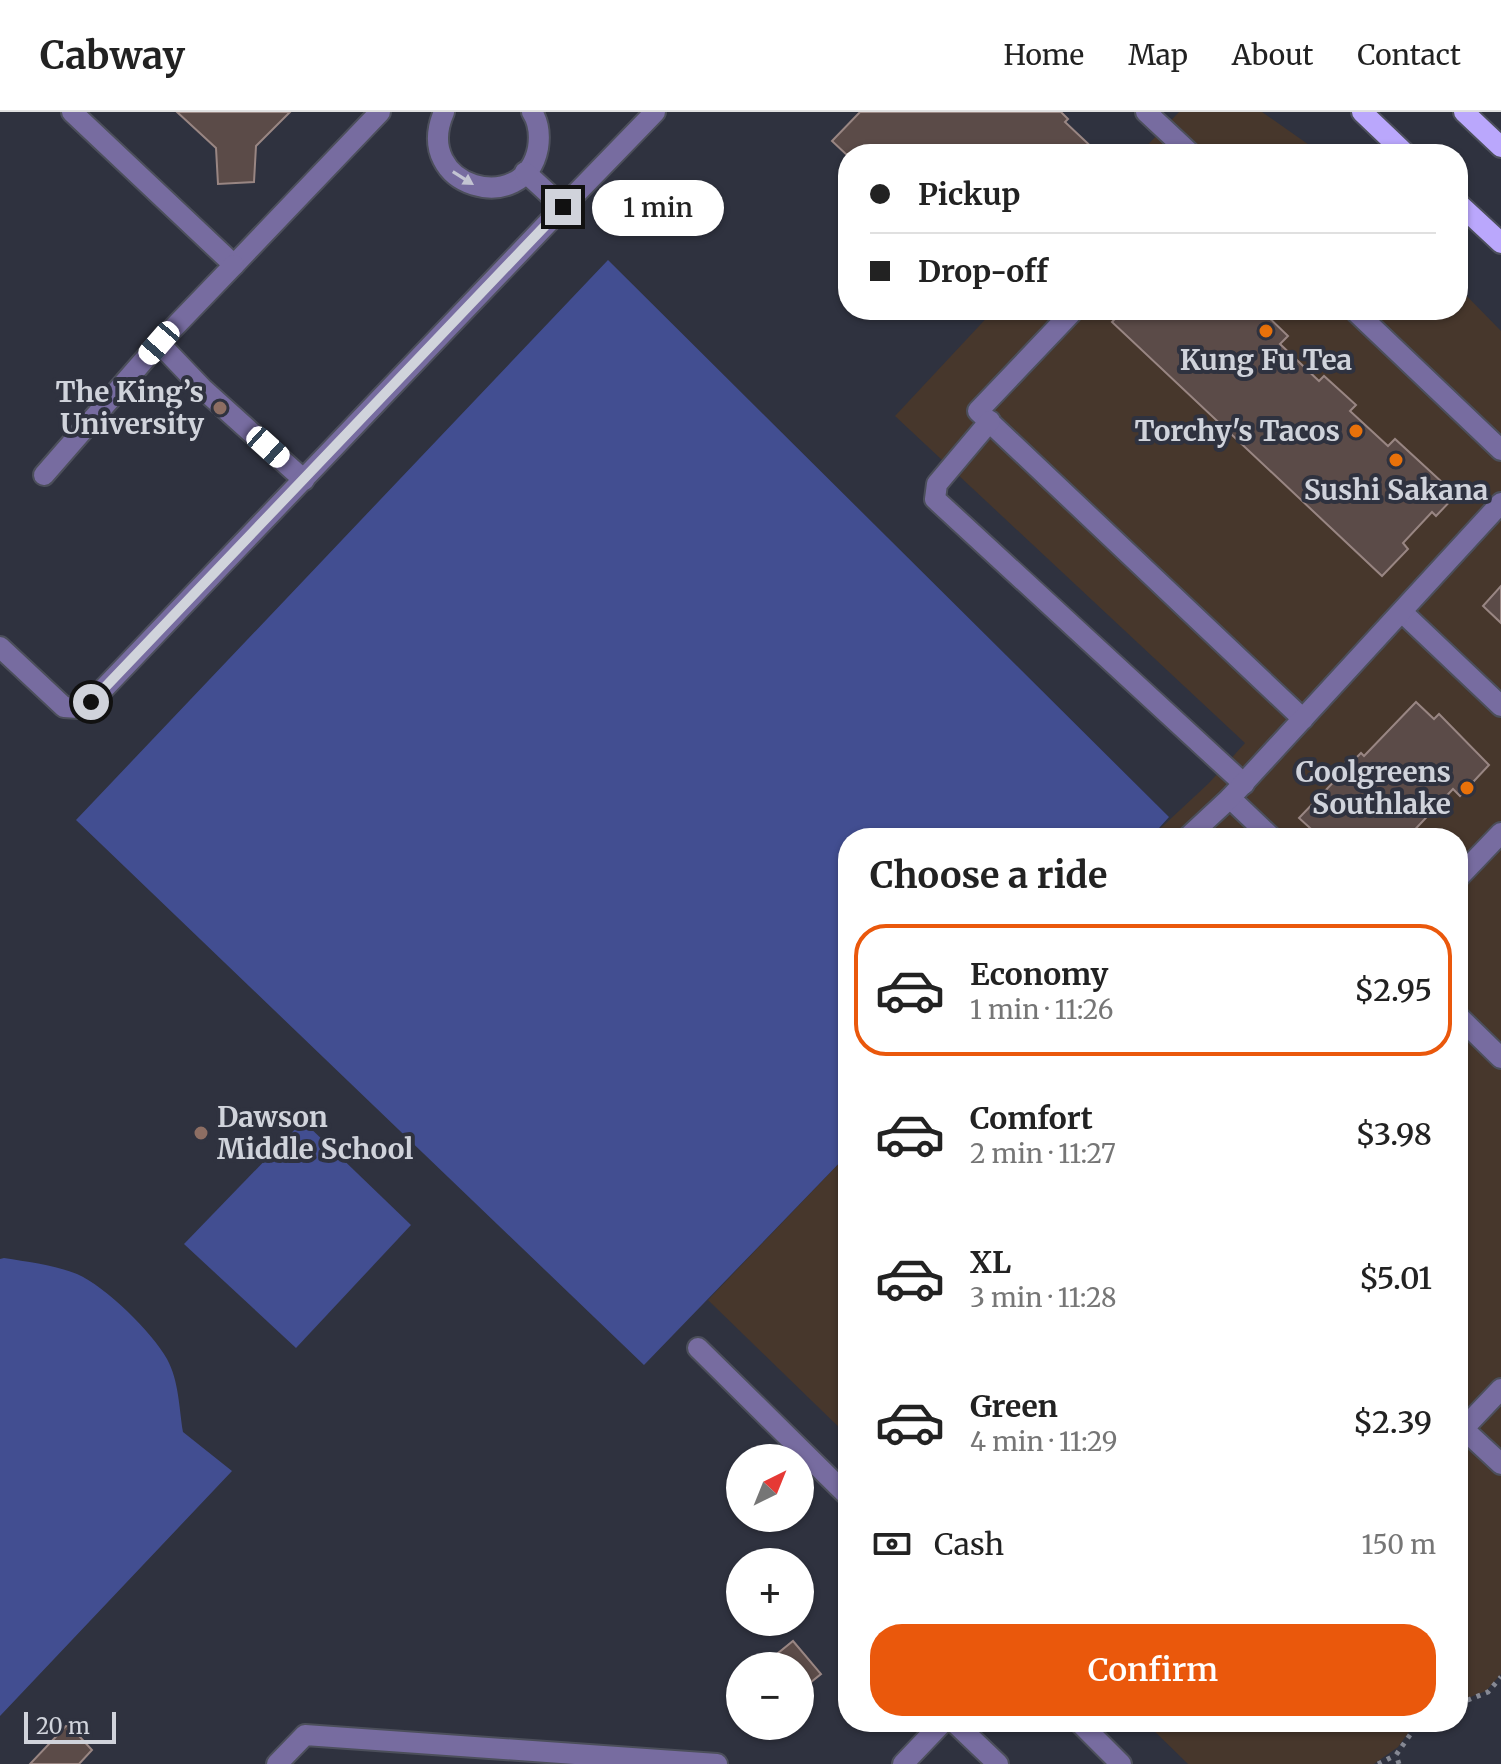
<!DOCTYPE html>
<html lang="en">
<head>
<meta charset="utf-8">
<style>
  body { margin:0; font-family:Merriweather,serif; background:#f2f2f2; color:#222; height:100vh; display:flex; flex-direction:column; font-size:30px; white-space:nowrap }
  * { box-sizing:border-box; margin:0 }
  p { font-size:26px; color:#767676 }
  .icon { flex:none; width:44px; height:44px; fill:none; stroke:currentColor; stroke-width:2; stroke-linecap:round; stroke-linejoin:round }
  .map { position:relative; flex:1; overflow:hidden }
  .panel { position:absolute; left:838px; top:716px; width:630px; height:904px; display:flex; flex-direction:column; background:#fff; border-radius:32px; box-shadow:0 2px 6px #0004 }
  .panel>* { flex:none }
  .hud { position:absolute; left:838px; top:32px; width:630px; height:176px; border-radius:32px; box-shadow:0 2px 6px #0004; display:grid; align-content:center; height:176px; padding:0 32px; background:#fff }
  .needle { width:52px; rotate:43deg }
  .tools { position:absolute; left:726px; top:1332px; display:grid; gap:16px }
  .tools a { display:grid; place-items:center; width:88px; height:88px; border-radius:50%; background:#fff; box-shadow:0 2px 6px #0004; font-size:40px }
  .scale { position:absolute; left:24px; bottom:20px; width:92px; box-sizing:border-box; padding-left:8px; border:4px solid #d0d3db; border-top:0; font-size:22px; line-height:28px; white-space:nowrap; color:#d0d3db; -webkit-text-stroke:6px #2f323f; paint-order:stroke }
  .end { position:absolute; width:36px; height:36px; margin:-18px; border:10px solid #d0d3db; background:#111; box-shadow:0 0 0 4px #111 }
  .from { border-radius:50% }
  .bubble { position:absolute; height:56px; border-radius:28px; background:#fff; box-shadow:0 2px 6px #0004; font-size:26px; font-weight:600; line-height:56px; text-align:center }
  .car { position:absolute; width:24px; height:48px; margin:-24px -12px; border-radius:10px; box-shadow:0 0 6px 2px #0007; background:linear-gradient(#fff 24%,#345 0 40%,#fff 0 76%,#345 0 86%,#fff 0) }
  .hud b { display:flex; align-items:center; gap:28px; height:76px; font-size:30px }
  .hud b+b { border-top:2px solid #e0e0e0 }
  .hud i { width:20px; height:20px; background:#222 }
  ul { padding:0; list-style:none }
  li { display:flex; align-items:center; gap:24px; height:132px; margin:0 16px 12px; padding:0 16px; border:4px solid transparent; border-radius:32px }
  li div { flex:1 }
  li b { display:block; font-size:30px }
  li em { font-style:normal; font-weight:600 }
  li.selected { border-color:#ea580c }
  li>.icon { width:72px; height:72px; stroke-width:1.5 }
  h2 { padding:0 32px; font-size:36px; line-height:96px }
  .pay { display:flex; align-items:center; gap:20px; height:88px; padding:0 32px; font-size:30px }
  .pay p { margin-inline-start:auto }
  .action { display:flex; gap:16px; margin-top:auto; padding:16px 32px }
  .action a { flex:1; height:92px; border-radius:32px; background:#ea580c; color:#fff; font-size:32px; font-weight:600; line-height:92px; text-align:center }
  header { display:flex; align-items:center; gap:48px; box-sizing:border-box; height:112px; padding:0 40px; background:#fff; border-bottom:2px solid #e0e0e0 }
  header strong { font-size:38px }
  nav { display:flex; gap:44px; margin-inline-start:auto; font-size:28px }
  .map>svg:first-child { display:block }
</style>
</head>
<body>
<header>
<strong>Cabway</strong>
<nav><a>Home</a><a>Map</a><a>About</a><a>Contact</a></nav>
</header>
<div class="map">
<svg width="1501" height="1652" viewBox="0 0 1501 1652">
  <rect width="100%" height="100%" fill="#2f323f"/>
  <g fill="#47372c">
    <path d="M1179,0H1262L1322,42H1139Z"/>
    <path d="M1458,175L1501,219V1562L1486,1579L1458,1590V726H1150L1209,671L1245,631L895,304L994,198H1458Z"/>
    <path d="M848,1042V1324L708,1188Z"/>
    <path d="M1145,1610H1416L1398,1635L1374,1652H1188Z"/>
  </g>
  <g fill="#424e91">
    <path d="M608,148L1169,705L1150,726H848V1042L644,1253L76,708Z"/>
    <path d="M303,1009L411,1113L296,1236L184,1132Z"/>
    <path d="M4,1146C28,1150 55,1153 77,1162C106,1175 152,1220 167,1247C179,1269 179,1296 183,1320L232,1359L0,1604V1147Z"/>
  </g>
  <g fill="#5b4b48" stroke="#998683" stroke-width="2">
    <path d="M177,0H290L256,34L254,70L218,72L216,36Z"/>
    <path d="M860,0H1061L1068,7L1065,10L1099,42L848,44L832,29Z"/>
    <path d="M1123,198H1261L1288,224L1280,232L1319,269L1324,264L1356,293L1350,299L1388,334L1395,327L1456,383L1436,404L1432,400L1403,431L1408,437L1382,464L1112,210Z"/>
    <path d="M1501,474V511L1483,494Z"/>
    <path d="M1416,590L1434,607L1439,602L1489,653L1460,684L1453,677L1407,726H1321L1299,706L1347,656L1346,651L1349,653L1361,641L1364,644Z"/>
    <path d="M793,1529L821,1562L800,1579V1554H762Z"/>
    <path d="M68,1612L92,1638L79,1652H30Z"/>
  </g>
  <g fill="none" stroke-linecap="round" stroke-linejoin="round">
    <defs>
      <g id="minor">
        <path d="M72,0L234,153L380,0"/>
        <path d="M444,0C411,76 525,106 538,36C540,23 539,11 532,0"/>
        <path d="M1146,0L1191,42"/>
        <path d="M563,95L655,0"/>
        <path d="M234,153L159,231L203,277L304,368"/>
        <path d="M1074,198L978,299L1303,607"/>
        <path d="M1354,198L1501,338"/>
        <path d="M990,309L937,372L935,387L1244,672"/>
        <path d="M44,363L159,231"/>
        <path d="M1402,500L1501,594"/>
        <path d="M0,535L64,595L79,596L91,590L563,95L525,60"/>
        <path d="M1230,686L1272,726"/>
        <path d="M1187,726L1230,686L1501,391"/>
        <path d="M1458,766L1501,721"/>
        <path d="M1458,904L1501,946"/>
        <path d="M698,1236L848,1384"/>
        <path d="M1458,1312L1501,1352"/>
        <path d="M1463,1317L1501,1277"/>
        <path d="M954,1610L998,1652"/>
        <path d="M1079,1610L1121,1652"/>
        <path d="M277,1652L305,1623L717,1652"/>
        <path d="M903,1652L943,1610"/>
      </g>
      <g id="major">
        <path d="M1362,0L1406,42"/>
        <path d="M1464,0L1501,35"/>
        <path d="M1458,91L1501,131"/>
      </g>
    </defs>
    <use href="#minor" stroke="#4c4f5b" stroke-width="24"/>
    <use href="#major" stroke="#4c4f5b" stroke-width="24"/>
    <g stroke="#868994" stroke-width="5" stroke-dasharray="4 6" stroke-linecap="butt">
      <path d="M1458,1592L1488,1580L1501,1565"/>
      <path d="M1378,1652L1396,1643"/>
      <path d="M1399,1652L1396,1643L1419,1610"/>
    </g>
    <use href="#minor" stroke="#776ca0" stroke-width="20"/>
    <use href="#major" stroke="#baa7fc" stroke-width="20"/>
  </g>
  <defs><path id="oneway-solid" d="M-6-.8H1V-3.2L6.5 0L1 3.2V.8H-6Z" transform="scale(2)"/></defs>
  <use fill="#c3c4d2" href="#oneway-solid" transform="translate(463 66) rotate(32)"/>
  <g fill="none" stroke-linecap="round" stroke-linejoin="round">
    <path stroke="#d0d3db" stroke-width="10" d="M91,590L563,95"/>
  </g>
  <g fill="#e8710a" stroke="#2f323f" stroke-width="3">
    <circle cx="1266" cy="219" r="8"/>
    <circle cx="1356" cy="319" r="8"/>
    <circle cx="1396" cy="348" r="8"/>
    <circle cx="1467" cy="676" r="8"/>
  </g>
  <g fill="#8d6e63" stroke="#2f323f" stroke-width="3">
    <circle cx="220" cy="296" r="8"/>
    <circle cx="201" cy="1021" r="8"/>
  </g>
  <g text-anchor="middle" stroke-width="8" stroke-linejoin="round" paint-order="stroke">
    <g font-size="28" font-weight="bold" fill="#d0d3db" stroke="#2f323f" text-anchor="end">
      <text x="1266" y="258" text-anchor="middle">Kung Fu Tea</text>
      <text x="204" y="290">The King’s<tspan x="204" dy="32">University</tspan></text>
      <text x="1340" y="329">Torchy's Tacos</text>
      <text x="1396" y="388" text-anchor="middle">Sushi Sakana</text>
      <text x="1451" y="670">Coolgreens<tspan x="1451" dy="32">Southlake</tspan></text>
      <text x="217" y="1015" text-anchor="start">Dawson<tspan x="217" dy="32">Middle School</tspan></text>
    </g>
  </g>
</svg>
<div class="tools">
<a><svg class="needle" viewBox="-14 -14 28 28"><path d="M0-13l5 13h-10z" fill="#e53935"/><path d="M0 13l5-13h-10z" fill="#767676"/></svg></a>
<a>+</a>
<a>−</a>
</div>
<div class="scale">20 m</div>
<i class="end from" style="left:91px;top:590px"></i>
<i class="end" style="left:563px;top:95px"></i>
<div class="bubble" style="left:592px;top:68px;width:132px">1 min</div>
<i class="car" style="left:159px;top:231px;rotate:221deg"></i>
<i class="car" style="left:268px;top:335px;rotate:132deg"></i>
<div class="hud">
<b><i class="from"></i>Pickup</b>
<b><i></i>Drop-off</b>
</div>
<section class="panel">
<h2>Choose a ride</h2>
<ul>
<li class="selected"><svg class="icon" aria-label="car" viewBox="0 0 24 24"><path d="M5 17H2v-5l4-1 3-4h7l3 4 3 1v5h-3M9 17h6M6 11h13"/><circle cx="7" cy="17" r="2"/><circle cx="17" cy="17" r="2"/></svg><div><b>Economy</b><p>1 min · 11:26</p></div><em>$2.95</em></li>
<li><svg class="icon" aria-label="car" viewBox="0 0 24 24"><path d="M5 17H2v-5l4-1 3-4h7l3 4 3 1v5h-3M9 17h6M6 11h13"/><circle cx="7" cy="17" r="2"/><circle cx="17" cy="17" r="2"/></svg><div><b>Comfort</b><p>2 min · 11:27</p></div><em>$3.98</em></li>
<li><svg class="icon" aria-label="car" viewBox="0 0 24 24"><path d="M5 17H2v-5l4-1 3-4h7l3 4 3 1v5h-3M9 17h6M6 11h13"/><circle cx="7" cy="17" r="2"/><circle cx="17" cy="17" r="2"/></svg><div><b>XL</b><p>3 min · 11:28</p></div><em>$5.01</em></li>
<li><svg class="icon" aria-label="car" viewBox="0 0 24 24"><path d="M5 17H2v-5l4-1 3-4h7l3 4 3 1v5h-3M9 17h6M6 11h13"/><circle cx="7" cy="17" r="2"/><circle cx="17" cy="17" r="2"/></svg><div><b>Green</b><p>4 min · 11:29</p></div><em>$2.39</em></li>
</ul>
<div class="pay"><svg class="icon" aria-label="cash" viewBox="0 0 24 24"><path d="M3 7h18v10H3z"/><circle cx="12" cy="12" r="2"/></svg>Cash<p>150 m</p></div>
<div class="action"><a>Confirm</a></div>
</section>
</div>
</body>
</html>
